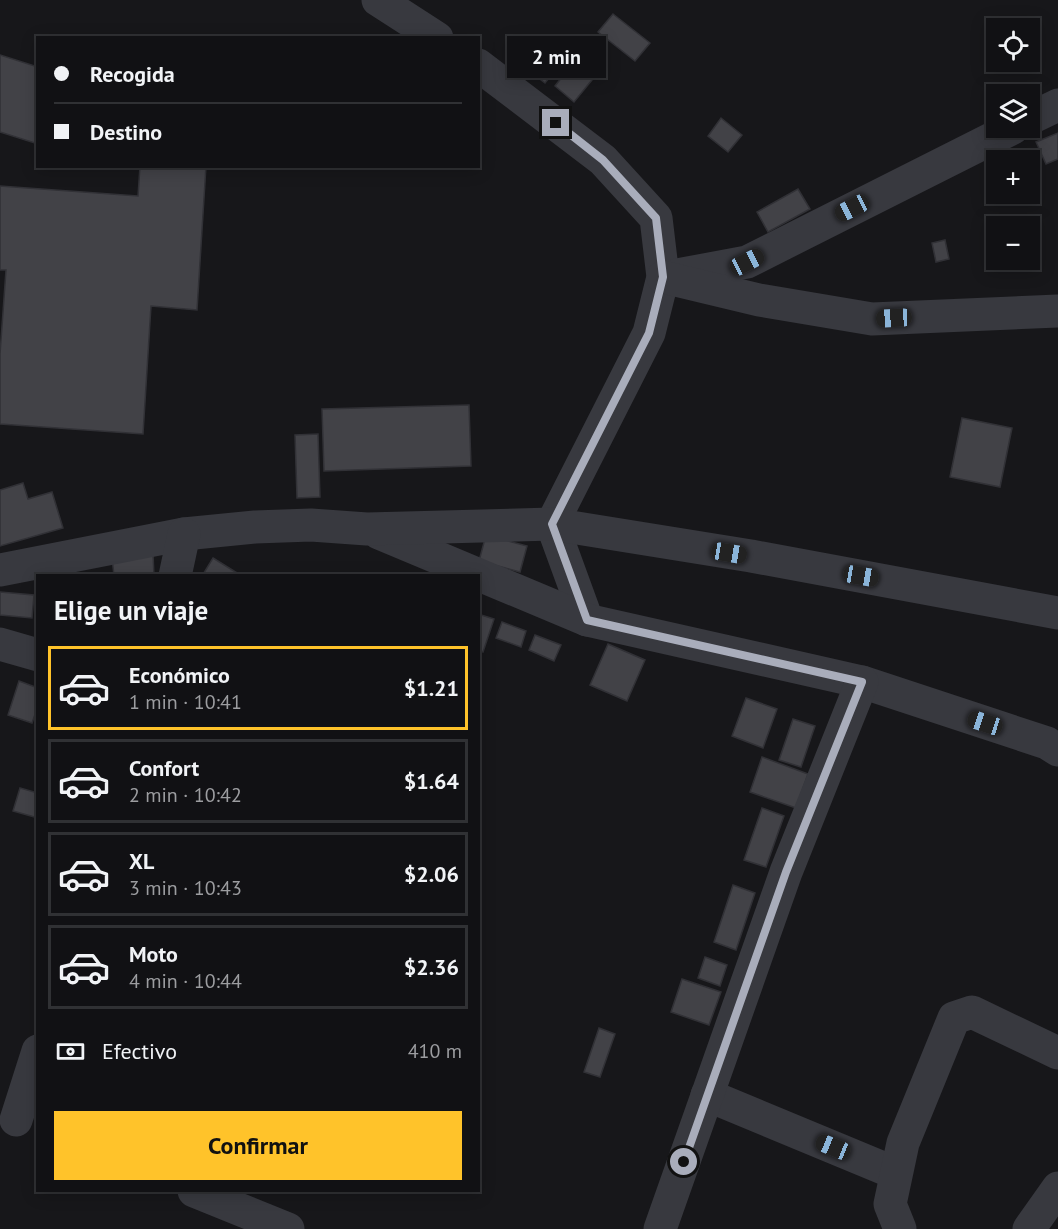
<!DOCTYPE html>
<html lang="es">
<head>
<meta charset="utf-8">
<style>
  body { margin:0; font-family:"PT Sans",sans-serif; background:#1a1a1d; color:#f1f3f6; height:100vh; display:flex; flex-direction:column; font-size:22px; white-space:nowrap }
  * { box-sizing:border-box; margin:0 }
  p { font-size:20px; color:#9c9da0 }
  .icon { flex:none; width:33px; height:33px; fill:none; stroke:currentColor; stroke-width:2; stroke-linecap:round; stroke-linejoin:round }
  .map { position:relative; flex:1; overflow:hidden }
  .drawer { position:absolute; left:36px; top:574px; width:444px; height:618px; display:flex; flex-direction:column; background:#111114; border-radius:0px; box-shadow:0 3px 15px #0003,0 0 0 2px #303134 }
  .drawer>* { flex:none }
  .guide { position:absolute; left:36px; top:36px; width:444px; height:132px; border-radius:0px; box-shadow:0 3px 15px #0003,0 0 0 2px #303134; display:grid; align-content:center; height:132px; padding:0 18px; background:#111114 }
  .controls { position:absolute; left:986px; top:18px; display:grid; gap:12px }
  .controls a { display:grid; place-items:center; width:54px; height:54px; border-radius:0px; background:#111114; box-shadow:0 3px 15px #0003,0 0 0 2px #303134; font-size:30px }
  .end { position:absolute; width:27px; height:27px; margin:-14px; border:8px solid #a9adbb; background:#111; box-shadow:0 0 0 3px #111 }
  .from { border-radius:50% }
  .bubble { position:absolute; height:42px; border-radius:0px; background:#111114; box-shadow:0 3px 15px #0003,0 0 0 2px #303134; font-size:20px; font-weight:800; line-height:42px; text-align:center }
  .car { position:absolute; width:18px; height:36px; margin:-18px -9px; border-radius:8px; box-shadow:0 0 4px 2px #0007; background:linear-gradient(#222 24%,#8ab4d8 0 40%,#222 0 76%,#8ab4d8 0 86%,#222 0) }
  .guide b { display:flex; align-items:center; gap:21px; height:57px; font-size:22px }
  .guide b+b { border-top:2px solid #303134 }
  .guide i { width:15px; height:15px; background:#f1f3f6 }
  ul { padding:0; list-style:none }
  li { display:flex; align-items:center; gap:18px; height:84px; margin:0 12px 9px; padding:0 6px; border:3px solid #303134; border-radius:0px }
  li div { flex:1 }
  li b { display:block; font-size:22px }
  li em { font-style:normal; font-weight:800 }
  li.current { border-color:#ffc32a }
  li>.icon { width:54px; height:54px; stroke-width:1.5 }
  h2 { padding:0 18px; font-size:27px; line-height:72px }
  .pay { display:flex; align-items:center; gap:15px; height:66px; padding:0 18px; font-size:22px }
  .pay p { margin-inline-start:auto }
  .primary-button { display:flex; gap:12px; margin-top:auto; padding:12px 18px }
  .primary-button a { flex:1; height:69px; border-radius:0px; background:#ffc32a; color:#111; font-size:24px; font-weight:800; line-height:69px; text-align:center }
  .map>svg:first-child { display:block }
</style>
</head>
<body>
<div class="map">
<svg width="1058" height="1229" viewBox="0 0 1058 1229">
  <rect width="100%" height="100%" fill="#17171a"/>
  <g fill="#424247" stroke="#313136" stroke-width="1.5">
    <path d="M613,14L650,43L635,61L598,32Z"/>
    <path d="M546,36L568,54L545,83L523,66Z"/>
    <path d="M0,55L38,67V144L0,132Z"/>
    <path d="M576,59L596,75L574,102L555,86Z"/>
    <path d="M721,118L742,135L728,152L708,136Z"/>
    <path d="M1058,133V159L1046,164L1036,142Z"/>
    <path d="M140,166H206L197,310L151,306L143,434L0,424V354L6,270H0V186L138,196Z"/>
    <path d="M798,189L810,209L768,232L757,212Z"/>
    <path d="M945,240L949,259L936,262L932,243Z"/>
    <path d="M469,405L471,466L324,471L322,409Z"/>
    <path d="M962,418L1012,428L1000,487L950,477Z"/>
    <path d="M318,434L320,497L297,498L295,435Z"/>
    <path d="M23,483L28,499L52,492L63,528L0,546V490Z"/>
    <path d="M486,535L527,546L520,572L479,561Z"/>
    <path d="M153,554L154,576H114L112,557Z"/>
    <path d="M213,558L242,576H202Z"/>
    <path d="M0,592L34,595L32,618L0,615Z"/>
    <path d="M478,614L494,619L483,652L478,650Z"/>
    <path d="M502,622L526,631L521,647L496,638Z"/>
    <path d="M535,635L561,645L554,661L529,650Z"/>
    <path d="M608,644L645,660L627,701L590,685Z"/>
    <path d="M19,681L38,688V706L32,723L8,715Z"/>
    <path d="M746,698L777,709L763,748L732,736Z"/>
    <path d="M793,719L815,726L801,767L779,760Z"/>
    <path d="M762,757L808,774L796,808L750,792Z"/>
    <path d="M20,788L38,793V818L13,811Z"/>
    <path d="M762,808L784,816L766,867L744,860Z"/>
    <path d="M733,885L755,893L736,950L714,942Z"/>
    <path d="M705,957L727,965L720,986L698,978Z"/>
    <path d="M682,979L721,992L709,1025L671,1012Z"/>
    <path d="M599,1028L615,1034L600,1077L584,1072Z"/>
  </g>
  <g fill="none" stroke-linecap="round" stroke-linejoin="round">
    <g stroke="#38393f" stroke-width="33">
      <path d="M378,0L437,38"/>
      <path d="M478,65L603,160L656,218L663,277L649,333L552,524L587,620"/>
      <path d="M1029,119L1058,105"/>
      <path d="M677,275L747,262L1013,128"/>
      <path d="M663,277L759,300L872,319L1058,311"/>
      <path d="M379,533L587,620L862,682L1047,743L1058,750"/>
      <path d="M0,570L184,534L255,527L311,525L367,529L552,524L751,556L1058,613"/>
      <path d="M175,576L184,534"/>
      <path d="M0,644L38,655"/>
      <path d="M707,1095L895,1173"/>
      <path d="M16,1120L38,1051"/>
      <path d="M194,1191L288,1229"/>
      <path d="M660,1229L786,872L862,682"/>
      <path d="M900,1229L890,1204L903,1143L954,1018L972,1012L1058,1053"/>
      <path d="M1029,1229L1058,1188"/>
    </g>
  </g>
  <g fill="none" stroke-linecap="round" stroke-linejoin="round">
    <path stroke="#a9adbb" stroke-width="8" d="M556,123L603,160L656,218L663,277L649,333L552,524L587,620L862,682L786,872L684,1162"/>
  </g>
</svg>
<div class="controls">
<a><svg class="icon" aria-label="locate" viewBox="0 0 24 24"><circle cx="12" cy="12" r="6"/><path d="M12 2v4M12 18v4M2 12h4M18 12h4"/></svg></a>
<a><svg class="icon" aria-label="layers" viewBox="0 0 24 24"><path d="M12 4l9 5-9 5-9-5zM3 14l9 5 9-5"/></svg></a>
<a>+</a>
<a>−</a>
</div>
<i class="end from" style="left:684px;top:1162px"></i>
<i class="end" style="left:556px;top:123px"></i>
<div class="bubble" style="left:507px;top:36px;width:99px">2 min</div>
<i class="car" style="left:852px;top:208px;rotate:243deg"></i>
<i class="car" style="left:747px;top:262px;rotate:63deg"></i>
<i class="car" style="left:894px;top:318px;rotate:267deg"></i>
<i class="car" style="left:729px;top:553px;rotate:99deg"></i>
<i class="car" style="left:861px;top:576px;rotate:100deg"></i>
<i class="car" style="left:985px;top:723px;rotate:288deg"></i>
<i class="car" style="left:833px;top:1147px;rotate:292deg"></i>
<div class="guide">
<b><i class="from"></i>Recogida</b>
<b><i></i>Destino</b>
</div>
<section class="drawer">
<h2>Elige un viaje</h2>
<ul>
<li class="current"><svg class="icon" aria-label="car" viewBox="0 0 24 24"><path d="M5 17H2v-5l4-1 3-4h7l3 4 3 1v5h-3M9 17h6M6 11h13"/><circle cx="7" cy="17" r="2"/><circle cx="17" cy="17" r="2"/></svg><div><b>Económico</b><p>1 min · 10:41</p></div><em>$1.21</em></li>
<li><svg class="icon" aria-label="car" viewBox="0 0 24 24"><path d="M5 17H2v-5l4-1 3-4h7l3 4 3 1v5h-3M9 17h6M6 11h13"/><circle cx="7" cy="17" r="2"/><circle cx="17" cy="17" r="2"/></svg><div><b>Confort</b><p>2 min · 10:42</p></div><em>$1.64</em></li>
<li><svg class="icon" aria-label="car" viewBox="0 0 24 24"><path d="M5 17H2v-5l4-1 3-4h7l3 4 3 1v5h-3M9 17h6M6 11h13"/><circle cx="7" cy="17" r="2"/><circle cx="17" cy="17" r="2"/></svg><div><b>XL</b><p>3 min · 10:43</p></div><em>$2.06</em></li>
<li><svg class="icon" aria-label="car" viewBox="0 0 24 24"><path d="M5 17H2v-5l4-1 3-4h7l3 4 3 1v5h-3M9 17h6M6 11h13"/><circle cx="7" cy="17" r="2"/><circle cx="17" cy="17" r="2"/></svg><div><b>Moto</b><p>4 min · 10:44</p></div><em>$2.36</em></li>
</ul>
<div class="pay"><svg class="icon" aria-label="cash" viewBox="0 0 24 24"><path d="M3 7h18v10H3z"/><circle cx="12" cy="12" r="2"/></svg>Efectivo<p>410 m</p></div>
<div class="primary-button"><a>Confirmar</a></div>
</section>
</div>
</body>
</html>
